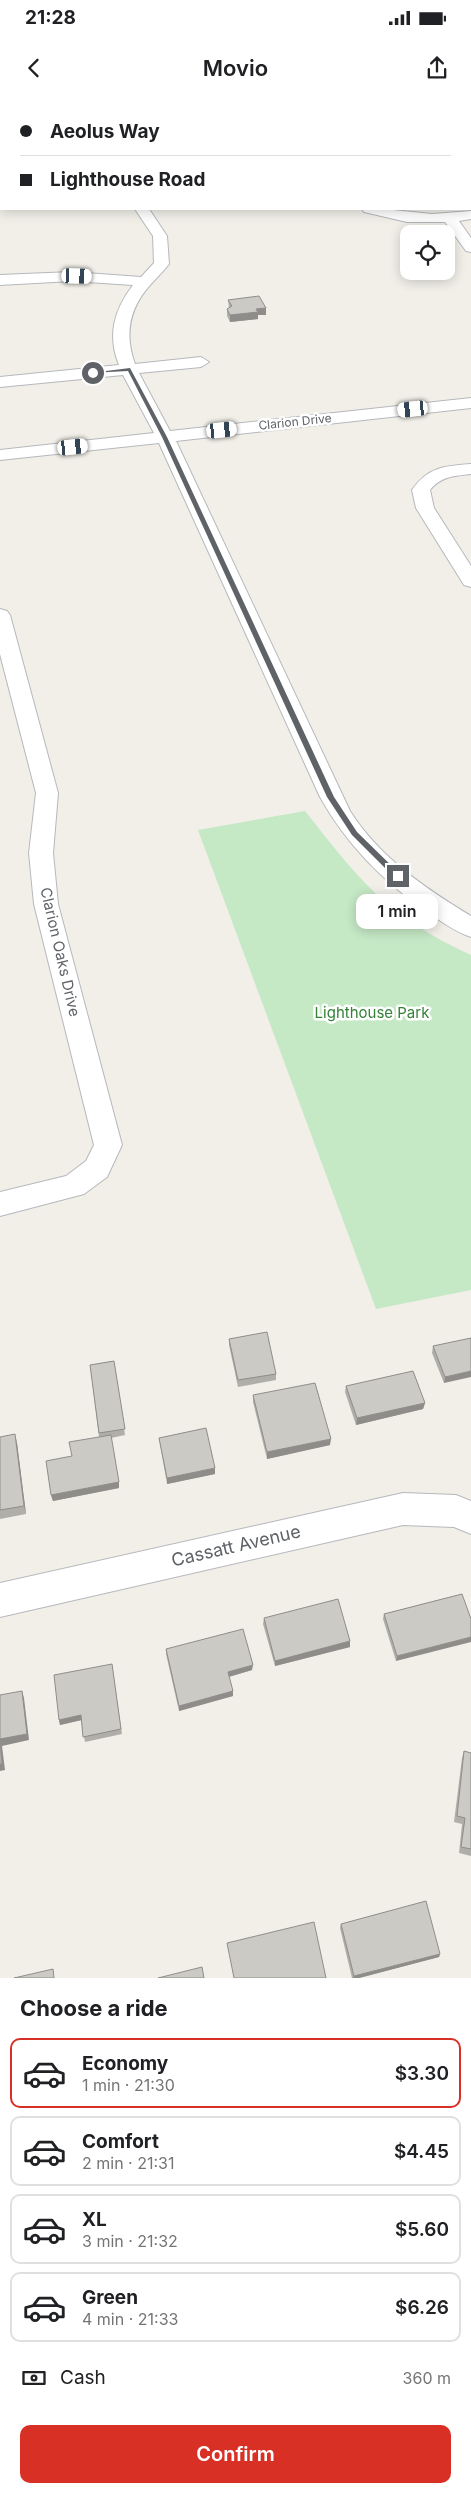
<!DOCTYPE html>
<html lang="en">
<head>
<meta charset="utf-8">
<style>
  body { margin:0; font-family:Inter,sans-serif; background:#f6f6f6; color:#202124; height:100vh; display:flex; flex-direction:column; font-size:19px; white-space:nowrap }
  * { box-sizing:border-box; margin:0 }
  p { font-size:16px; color:#757577 }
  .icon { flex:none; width:28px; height:28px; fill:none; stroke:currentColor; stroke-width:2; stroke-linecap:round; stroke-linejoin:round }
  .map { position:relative; height:1878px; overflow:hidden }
  .details { display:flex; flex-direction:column; background:#fff; flex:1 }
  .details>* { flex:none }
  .banner { position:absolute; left:0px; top:0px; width:471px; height:110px; box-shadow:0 2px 12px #0003; display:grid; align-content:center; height:110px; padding:0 20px; background:#fff }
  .fabs { position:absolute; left:400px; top:125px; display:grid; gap:10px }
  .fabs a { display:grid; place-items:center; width:55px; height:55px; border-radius:10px; background:#fff; box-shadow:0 2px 12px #0003; font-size:25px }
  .end { position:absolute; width:22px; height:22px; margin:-11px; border:6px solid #5f6368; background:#fff; box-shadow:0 0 0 2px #fff }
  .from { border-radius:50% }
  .bubble { position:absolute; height:35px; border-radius:10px; background:#fff; box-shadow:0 2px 12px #0003; font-size:16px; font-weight:600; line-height:35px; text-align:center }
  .car { position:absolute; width:15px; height:30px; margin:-15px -8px; border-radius:6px; box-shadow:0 0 4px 1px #0007; background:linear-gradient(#fff 24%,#345 0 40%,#fff 0 76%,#345 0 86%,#fff 0) }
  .banner b { display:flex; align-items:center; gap:18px; height:48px; font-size:19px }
  .banner b+b { border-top:1px solid #e0e0e0 }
  .banner i { width:12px; height:12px; background:#202124 }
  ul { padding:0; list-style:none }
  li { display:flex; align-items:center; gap:15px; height:70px; margin:0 10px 8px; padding:0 10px; border:2px solid #e0e0e0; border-radius:10px }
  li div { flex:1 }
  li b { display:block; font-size:19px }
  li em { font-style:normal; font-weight:600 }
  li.active { border-color:#d93025 }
  li>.icon { width:45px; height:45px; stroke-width:1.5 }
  h2 { padding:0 20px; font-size:22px; line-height:60px }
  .pay { display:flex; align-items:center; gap:12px; height:55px; padding:0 20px; font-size:19px }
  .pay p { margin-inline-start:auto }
  .cta { display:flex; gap:10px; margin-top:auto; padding:10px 20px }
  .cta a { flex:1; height:58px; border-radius:10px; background:#d93025; color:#fff; font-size:20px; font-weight:600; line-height:58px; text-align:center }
  .status { display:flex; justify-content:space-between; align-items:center; height:35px; padding:0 25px; background:#fff; direction:ltr }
  .status svg { height:14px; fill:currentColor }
  header { display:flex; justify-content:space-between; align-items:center; height:65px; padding:0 20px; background:#fff; font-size:22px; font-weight:600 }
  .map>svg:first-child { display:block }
</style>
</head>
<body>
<div class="status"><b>21:28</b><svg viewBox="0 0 49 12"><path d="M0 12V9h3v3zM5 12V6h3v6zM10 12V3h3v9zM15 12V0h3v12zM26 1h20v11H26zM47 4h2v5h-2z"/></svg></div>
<header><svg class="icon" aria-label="back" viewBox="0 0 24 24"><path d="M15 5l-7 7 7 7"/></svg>Movio<svg class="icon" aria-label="share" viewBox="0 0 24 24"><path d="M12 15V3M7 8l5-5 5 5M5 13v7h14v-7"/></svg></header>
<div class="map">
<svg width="471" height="1878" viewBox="0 0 471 1878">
  <rect width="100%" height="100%" fill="#f1efe8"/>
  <path fill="#c5e8c5" d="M305,711C332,745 359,781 392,808C411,824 448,845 471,855V1190L376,1209L198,730Z"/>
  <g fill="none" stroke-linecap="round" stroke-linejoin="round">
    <defs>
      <g id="minor">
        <path d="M354,0H368V1H355Z"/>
        <rect x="470" y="13" width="1" height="8"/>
        <rect x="0" y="16" width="1" height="8"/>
        <path d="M135,109H149L167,136L169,164C164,171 157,177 151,184C129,208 124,234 135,264L201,257L209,262L201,267L139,273L170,331L471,298V308L176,341L350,711C379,757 426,789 471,816V837C455,832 441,821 427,812C382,780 347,745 320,697L159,343L0,360V350L154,333L123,275L0,287V277L119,265C107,235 114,210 133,185L72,181L0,185V175L72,172L141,177L154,163L153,136Z"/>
        <path d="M362,109H383L432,114L471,111V119L459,121L471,138V152L466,151L445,122H407L364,112Z"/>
        <path d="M471,364V374C455,376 441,376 430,390L434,408L471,466V487L464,485L416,408L412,390C428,367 444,366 471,364Z"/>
        <path d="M0,509L7,511L10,515L58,693L53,753L58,804L122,1045L107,1077L84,1094L0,1116V1092L66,1076L86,1061L94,1045L34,804L29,753L36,693L0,554Z"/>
        <path d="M403,1393L456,1395L471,1401V1434L454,1427L403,1425L0,1517V1483Z"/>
      </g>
    </defs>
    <use href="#minor" stroke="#b5b8bc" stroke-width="2"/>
    <use href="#minor" fill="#fff" fill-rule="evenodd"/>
  </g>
  <g fill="#afaea9">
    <path d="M228,200L266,208V215H258V219L230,222L227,216V209L229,208Z"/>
    <path d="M471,1238L444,1283L432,1253L433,1246Z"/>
    <path d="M229,1239L276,1274V1280L238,1287L229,1245Z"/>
    <path d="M114,1261L125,1335L111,1338L119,1388L53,1401L51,1395L72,1356L99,1337L90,1265Z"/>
    <path d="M346,1286L425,1303L423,1309L356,1325L345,1292Z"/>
    <path d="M253,1295L330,1345L267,1359L253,1302Z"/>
    <path d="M0,1337L17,1343L26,1414L0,1419Z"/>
    <path d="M159,1338L215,1374L167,1384Z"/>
    <path d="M462,1494L396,1561L383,1519L384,1514Z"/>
    <path d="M264,1518L350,1541V1547L275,1566L263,1524Z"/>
    <path d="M166,1549L252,1570L229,1577L233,1591V1596L179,1611L166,1554Z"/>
    <path d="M112,1564L122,1634L85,1642L81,1620L60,1625L59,1620Z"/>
    <path d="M464,1651L471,1653V1756L459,1753L462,1724L454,1722L462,1658Z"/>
    <path d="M341,1824L440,1854L439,1857L359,1878H352L340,1828Z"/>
  </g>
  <g fill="#8f8d8a">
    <path d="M266,208V215H258V219L230,222V215L256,209Z"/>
    <path d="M471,1271V1277L444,1283L445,1277Z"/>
    <path d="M425,1303L423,1309L356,1325L357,1318Z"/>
    <path d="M15,1334L17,1343L26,1414L24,1406Z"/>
    <path d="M331,1339L330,1345L267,1359V1352Z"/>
    <path d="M215,1368V1374L167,1384V1378Z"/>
    <path d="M119,1382V1388L53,1401L51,1395Z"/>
    <path d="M471,1537V1542L396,1561L397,1556Z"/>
    <path d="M350,1541V1547L275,1566V1561Z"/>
    <path d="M253,1565L252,1570L228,1577V1572Z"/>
    <path d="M22,1591L24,1598L29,1640L2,1646L5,1670L0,1671V1639Z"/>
    <path d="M233,1591V1596L179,1611V1606Z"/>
    <path d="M81,1615L82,1620L60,1625L59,1620Z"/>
    <path d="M440,1854L439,1857L359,1878H353L354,1876Z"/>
  </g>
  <g fill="#cccac5" stroke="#8f8d8a">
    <path d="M259,196L266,208L256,209L258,212L230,215L227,209L232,206L228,200Z"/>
    <path d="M267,1232L276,1274L238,1280L229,1239Z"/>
    <path d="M471,1238V1271L445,1277L433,1246Z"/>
    <path d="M114,1261L125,1329L99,1333L90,1265Z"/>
    <path d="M413,1271L425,1303L357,1318L346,1286Z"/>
    <path d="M315,1283L331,1339L267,1352L253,1295Z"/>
    <path d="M206,1328L215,1368L167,1378L159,1338Z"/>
    <path d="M15,1334L24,1406L0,1410V1337Z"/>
    <path d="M111,1335L119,1382L51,1395L46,1361L72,1356L69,1342Z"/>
    <path d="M462,1494L471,1519V1537L397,1556L384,1514Z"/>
    <path d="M338,1499L350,1541L275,1561L264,1518Z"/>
    <path d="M243,1529L253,1565L228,1572L233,1591L179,1606L166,1549Z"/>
    <path d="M112,1564L121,1629L83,1637L81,1615L59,1620L54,1575Z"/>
    <path d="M22,1591L27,1634L0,1639V1595Z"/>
    <path d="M0,1641L2,1664H0Z"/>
    <path d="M464,1651L471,1653V1749L461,1747L465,1718L457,1716Z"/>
    <path d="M426,1801L440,1854L354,1876L341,1824Z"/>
    <path d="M314,1822L326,1878H234L227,1843Z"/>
    <path d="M202,1867L204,1878H158Z"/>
    <path d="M53,1869L54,1878H14Z"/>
  </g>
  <path fill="#5f6368" d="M130,268L167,337L334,697L357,732L401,775V778H395L352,735L327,697L162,337L128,271L90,273Z"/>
  <g text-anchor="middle" stroke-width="5" stroke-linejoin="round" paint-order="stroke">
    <g font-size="12" fill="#5f6368" stroke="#fff">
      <text transform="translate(295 322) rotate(-6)" y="4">Clarion Drive</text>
    </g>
    <g font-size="15" fill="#5f6368" stroke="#fff">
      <text transform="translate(60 852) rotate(77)" y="5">Clarion Oaks Drive</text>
    </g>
    <g font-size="15" fill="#348238" stroke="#fff">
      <text x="372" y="918">Lighthouse Park</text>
    </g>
    <g font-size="18" fill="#5f6368" stroke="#fff">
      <text transform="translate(236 1446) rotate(-13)" y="6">Cassatt Avenue</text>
    </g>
  </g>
</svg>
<div class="fabs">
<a><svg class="icon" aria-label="locate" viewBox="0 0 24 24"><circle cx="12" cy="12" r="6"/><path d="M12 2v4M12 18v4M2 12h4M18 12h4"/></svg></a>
</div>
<i class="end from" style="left:93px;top:273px"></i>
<i class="end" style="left:398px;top:776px"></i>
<div class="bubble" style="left:356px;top:794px;width:82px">1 min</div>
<i class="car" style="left:77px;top:176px;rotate:92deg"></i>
<i class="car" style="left:413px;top:309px;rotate:264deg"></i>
<i class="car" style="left:222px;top:330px;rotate:84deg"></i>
<i class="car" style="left:73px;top:347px;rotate:84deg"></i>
<div class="banner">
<b><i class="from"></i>Aeolus Way</b>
<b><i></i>Lighthouse Road</b>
</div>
</div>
<section class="details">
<h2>Choose a ride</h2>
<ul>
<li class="active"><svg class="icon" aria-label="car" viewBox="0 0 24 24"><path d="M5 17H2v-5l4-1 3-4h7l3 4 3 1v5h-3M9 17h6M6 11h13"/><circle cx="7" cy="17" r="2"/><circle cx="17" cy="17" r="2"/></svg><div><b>Economy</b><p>1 min · 21:30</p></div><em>$3.30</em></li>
<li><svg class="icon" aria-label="car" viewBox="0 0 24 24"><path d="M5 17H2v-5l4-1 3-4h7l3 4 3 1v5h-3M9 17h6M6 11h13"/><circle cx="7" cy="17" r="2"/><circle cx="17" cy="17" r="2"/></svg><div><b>Comfort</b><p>2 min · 21:31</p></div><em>$4.45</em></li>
<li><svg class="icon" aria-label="car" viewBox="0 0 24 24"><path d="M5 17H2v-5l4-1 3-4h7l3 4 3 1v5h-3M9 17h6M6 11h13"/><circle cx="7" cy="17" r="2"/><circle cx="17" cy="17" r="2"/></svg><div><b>XL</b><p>3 min · 21:32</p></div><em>$5.60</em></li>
<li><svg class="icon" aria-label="car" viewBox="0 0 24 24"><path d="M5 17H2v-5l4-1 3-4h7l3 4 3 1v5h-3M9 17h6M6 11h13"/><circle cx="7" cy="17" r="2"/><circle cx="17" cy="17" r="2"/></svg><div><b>Green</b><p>4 min · 21:33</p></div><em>$6.26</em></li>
</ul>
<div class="pay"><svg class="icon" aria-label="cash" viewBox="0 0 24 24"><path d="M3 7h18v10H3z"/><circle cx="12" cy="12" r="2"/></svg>Cash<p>360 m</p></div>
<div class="cta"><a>Confirm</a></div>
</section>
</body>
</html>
